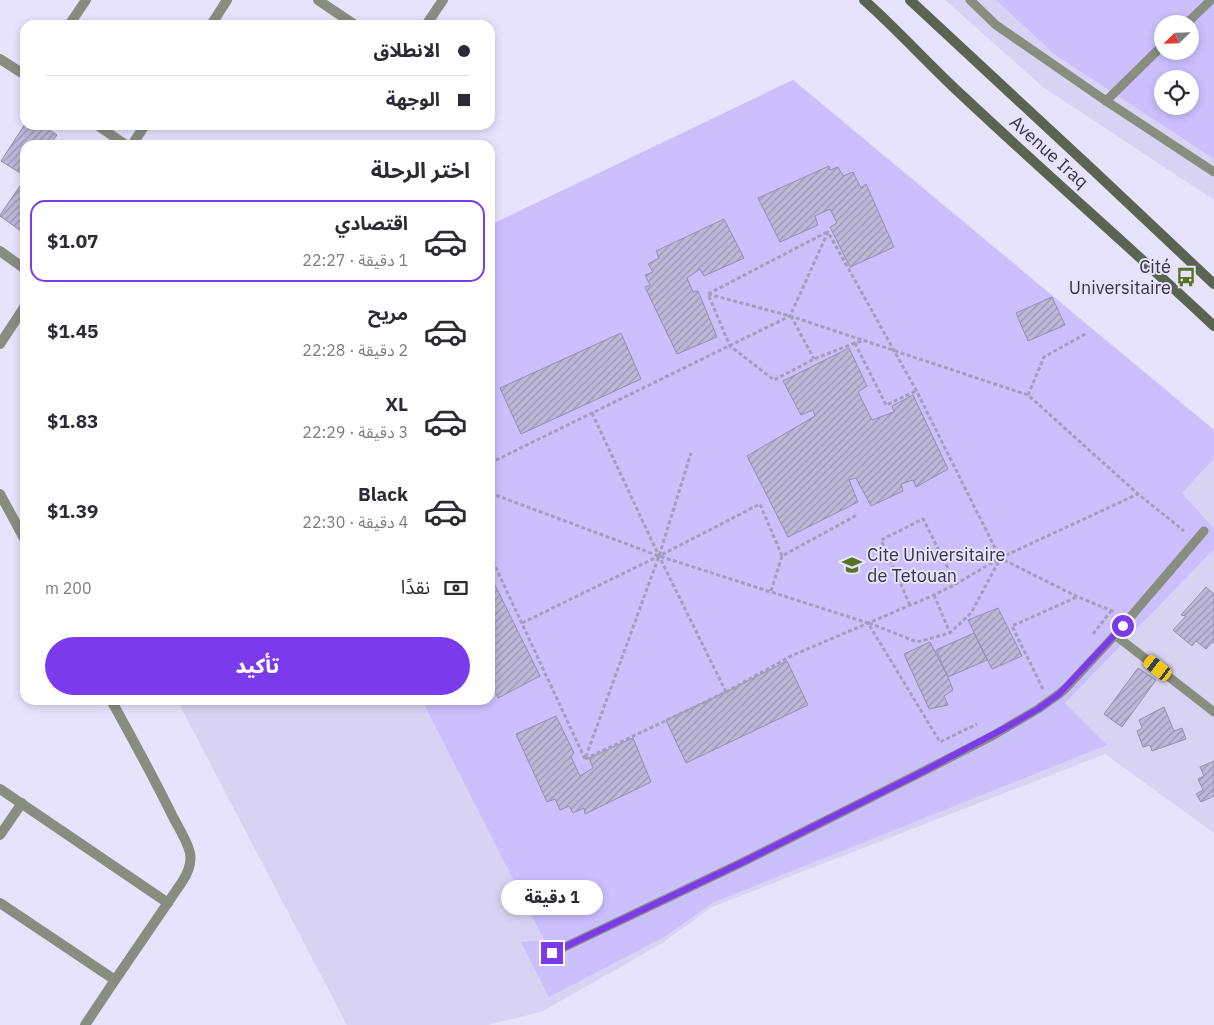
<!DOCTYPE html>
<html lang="ar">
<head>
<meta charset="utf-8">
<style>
  body { margin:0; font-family:"IBM Plex Sans","Noto Sans Arabic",sans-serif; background:#f2f2f3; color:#2b2b33; direction:rtl; height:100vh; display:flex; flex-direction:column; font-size:19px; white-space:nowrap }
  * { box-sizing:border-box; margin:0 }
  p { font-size:16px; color:#7c7c81 }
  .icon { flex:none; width:28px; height:28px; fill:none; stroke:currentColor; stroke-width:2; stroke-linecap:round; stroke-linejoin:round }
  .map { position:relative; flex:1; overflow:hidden; direction:ltr }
  .side { position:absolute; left:20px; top:140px; width:475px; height:565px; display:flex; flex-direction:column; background:#fff; border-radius:15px; box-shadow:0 2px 8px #0003; direction:rtl }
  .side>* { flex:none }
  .top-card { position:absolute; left:20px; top:20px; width:475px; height:110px; border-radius:15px; box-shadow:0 2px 8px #0003; direction:rtl; display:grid; align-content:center; height:110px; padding:0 25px; background:#fff }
  .needle { width:32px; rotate:247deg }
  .buttons { position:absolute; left:1154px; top:15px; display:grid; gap:10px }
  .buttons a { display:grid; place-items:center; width:45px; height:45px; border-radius:50%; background:#fff; box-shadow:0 2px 8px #0003; font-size:25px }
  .end { position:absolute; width:22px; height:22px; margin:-11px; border:6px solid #7c3aed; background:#fff; box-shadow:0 0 0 2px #fff }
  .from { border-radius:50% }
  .bubble { position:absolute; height:35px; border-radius:18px; background:#fff; box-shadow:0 2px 8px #0003; font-size:16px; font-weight:800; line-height:35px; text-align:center; direction:rtl }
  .car { position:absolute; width:15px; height:30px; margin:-15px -8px; border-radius:6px; box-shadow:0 0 4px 1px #0007; background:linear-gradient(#f5c518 24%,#345 0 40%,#f5c518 0 76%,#345 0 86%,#f5c518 0) }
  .top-card b { display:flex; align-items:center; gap:18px; height:48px; font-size:19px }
  .top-card b+b { border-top:1px solid #e1e1e2 }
  .top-card i { width:12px; height:12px; background:#2b2b33 }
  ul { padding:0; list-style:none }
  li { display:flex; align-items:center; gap:15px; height:82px; margin:0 10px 8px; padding:0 15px; border:2px solid transparent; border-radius:15px }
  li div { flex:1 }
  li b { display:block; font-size:19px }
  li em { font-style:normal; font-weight:800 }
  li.current { border-color:#7c3aed }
  li>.icon { width:45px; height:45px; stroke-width:1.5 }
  h2 { padding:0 25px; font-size:22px; line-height:60px }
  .pay { display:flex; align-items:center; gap:12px; height:55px; padding:0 25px; font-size:19px }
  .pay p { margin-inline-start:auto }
  .cta { display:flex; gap:10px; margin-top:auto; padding:10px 25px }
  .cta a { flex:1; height:58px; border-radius:30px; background:#7c3aed; color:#fff; font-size:20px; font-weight:800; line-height:58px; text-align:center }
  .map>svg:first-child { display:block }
</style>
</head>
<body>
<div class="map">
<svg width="1214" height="1025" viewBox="0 0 1214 1025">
  <defs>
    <pattern id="building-hatch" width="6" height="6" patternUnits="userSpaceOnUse" patternTransform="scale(1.25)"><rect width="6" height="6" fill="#bdb8d8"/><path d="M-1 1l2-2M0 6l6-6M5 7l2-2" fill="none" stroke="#9a96b1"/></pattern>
  </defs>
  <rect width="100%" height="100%" fill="#e7e3fd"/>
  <g fill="#d9d3f3" fill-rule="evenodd">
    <path d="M945,0H1214V200L1043,87ZM1162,24H1190V51H1162ZM1162,79H1190V106H1162Z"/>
    <path d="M793,80L1214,430V833L1105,754L712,907L661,944L541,1012L488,1025H347L177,700H490V225Z"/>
  </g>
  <g fill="#cbbffe" fill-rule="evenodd">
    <path d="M996,0H1214V159L1054,54ZM1162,24H1190V51H1162ZM1162,79H1190V106H1162Z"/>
    <path d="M793,80L1214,430V458L1182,493L1214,529V549L1065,703L1107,745L712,903L666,936L549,997L521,942L544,940L422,700H490V225Z"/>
  </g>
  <g fill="url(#building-hatch)" stroke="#948fad">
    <path d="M25,124V125H42L57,135L50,145H25V176L1,161Z"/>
    <path d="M829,166L830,170L838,167L843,176L853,172L861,188L866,184L894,247L850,267L830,227L837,223L830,209L815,216L818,225L780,242L758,198Z"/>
    <path d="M24,180H25V234L0,216V215Z"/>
    <path d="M724,219L744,258L704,276L700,269L687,278L693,292L698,291L717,337L677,354L645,287L650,285L645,275L653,272L648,264L659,258L656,251Z"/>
    <path d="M1052,297L1065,325L1028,341L1016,313Z"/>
    <path d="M621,333L641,379L521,434L500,388Z"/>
    <path d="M849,348L867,386L858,392L872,420L894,412L892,406L913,395L948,469L916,487L913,480L901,484L903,491L871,506L856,478L849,480L858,502L788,537L747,456L815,416L813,410L801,415L783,381Z"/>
    <path d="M490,575L540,676L498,698L490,682Z"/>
    <path d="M1206,587L1214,594V643L1212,642L1206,649L1196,641L1192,646L1173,630L1186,616L1181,615Z"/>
    <path d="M998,608L1022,656L992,669L968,620Z"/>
    <path d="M974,633L987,660L948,677L936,650Z"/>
    <path d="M930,642L948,677L953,690L944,696L948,705L929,709L904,654Z"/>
    <path d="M787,661L808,705L686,763L666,720L726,692Z"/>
    <path d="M1138,668L1156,680L1122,727L1104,714Z"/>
    <path d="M1164,707L1174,731L1182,728L1186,739L1152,751L1150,745L1143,747L1137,731L1142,728L1139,720Z"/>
    <path d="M556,716L574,753L571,757L580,776L593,768L589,758L633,738L651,782L585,814L584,808L573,813L569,806L560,810L555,799L547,802L516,734Z"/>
    <path d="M1214,761V796L1201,802L1196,794L1203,790L1198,779L1204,776L1200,767Z"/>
  </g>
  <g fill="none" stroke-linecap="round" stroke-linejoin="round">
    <g stroke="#a3a0b5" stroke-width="3" stroke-dasharray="4 2.5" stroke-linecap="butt">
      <path d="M827,232L708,294L730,346L774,380L814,359L855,343L863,341"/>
      <path d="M708,294L790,316L1028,395L1138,494"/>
      <path d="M791,316L814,359"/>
      <path d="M855,343L886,405L916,391"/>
      <path d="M1028,395L1044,357L1087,333"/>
      <path d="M592,413L659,556L726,692"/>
      <path d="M490,463L790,316L828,232L916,390L1000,558L1078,597L1115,612"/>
      <path d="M490,493L659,556L868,623L940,742L977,724"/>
      <path d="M490,555L585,759L659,556L691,453"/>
      <path d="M771,591L782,556L857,515"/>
      <path d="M934,595L950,633"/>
      <path d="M910,605L881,540L923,519L956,584"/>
      <path d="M522,623L659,556L760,504L782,556"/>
      <path d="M869,623L917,642L950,633L971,613L1000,559"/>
      <path d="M1093,634L1111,611"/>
      <path d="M1043,689L1012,626L1077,597"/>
      <path d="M585,759L726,692L791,656L934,595L956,584L1000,558L1138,494L1168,518L1184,531"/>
    </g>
    <g stroke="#888d80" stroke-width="9">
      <path d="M970,0L996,25L1106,101L1214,172"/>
      <path d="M1186,24L1211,0"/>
      <path d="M1106,101L1162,46"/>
      <path d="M1115,635L1214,712"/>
      <path d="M552,953L741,863L924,771L994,735L1038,709L1059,694L1066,688L1115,635L1204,531"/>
    </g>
    <g stroke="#888d80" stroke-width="10">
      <path d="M318,0L355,25"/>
      <path d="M69,25L86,0"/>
      <path d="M211,25L227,0"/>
      <path d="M426,25L443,0"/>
      <path d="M0,59L25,75"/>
      <path d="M97,125L126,145"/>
      <path d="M132,145L145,125"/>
      <path d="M0,251L25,269"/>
      <path d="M0,344L25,306"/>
      <path d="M0,494L25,540"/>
      <path d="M0,789L168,903"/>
      <path d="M0,835L22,803"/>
      <path d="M0,903L115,980"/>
      <path d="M85,1025L111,986L182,882C188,873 192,864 190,853C187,840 178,827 172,815C153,776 132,738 111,700"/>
    </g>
    <g stroke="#5b6351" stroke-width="10">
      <path d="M864,0C899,31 930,66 965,98C1047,175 1132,249 1214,326"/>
      <path d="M910,0L1093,170L1214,284"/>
    </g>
  </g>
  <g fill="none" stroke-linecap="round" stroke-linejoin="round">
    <path stroke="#7c3aed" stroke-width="6" d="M552,953L741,863L924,771L1005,728L1038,709L1059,694L1123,626"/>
  </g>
  <defs>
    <symbol id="bus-bare" viewBox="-9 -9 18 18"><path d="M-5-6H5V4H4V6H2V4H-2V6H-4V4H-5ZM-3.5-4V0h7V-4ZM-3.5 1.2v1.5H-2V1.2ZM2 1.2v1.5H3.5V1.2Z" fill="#577123" stroke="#e7e3fd" stroke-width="2.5" paint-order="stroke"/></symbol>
    <symbol id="university-bare" viewBox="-9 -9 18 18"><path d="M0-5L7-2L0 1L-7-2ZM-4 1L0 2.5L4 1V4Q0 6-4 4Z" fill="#577123" stroke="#e7e3fd" stroke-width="2.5" paint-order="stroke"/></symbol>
  </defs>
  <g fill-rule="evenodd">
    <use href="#bus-bare" x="1172" y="263" width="28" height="28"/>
    <use href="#university-bare" x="838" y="551" width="28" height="28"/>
  </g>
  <g text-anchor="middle" stroke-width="4" stroke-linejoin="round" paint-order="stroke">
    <g font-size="18" fill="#373542" stroke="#e7e3fd">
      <text transform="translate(1049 152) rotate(42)" y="6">Avenue Iraq</text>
    </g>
    <g font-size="18" fill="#373542" stroke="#e7e3fd" text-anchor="end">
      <text x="1171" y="273">Cité<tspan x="1171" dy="21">Universitaire</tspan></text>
      <text x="867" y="561" text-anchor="start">Cite Universitaire<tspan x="867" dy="21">de Tetouan</tspan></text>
    </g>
  </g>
</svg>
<div class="buttons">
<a><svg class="needle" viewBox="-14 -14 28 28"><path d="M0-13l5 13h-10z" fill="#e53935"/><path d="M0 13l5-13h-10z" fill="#7c7c81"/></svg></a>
<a><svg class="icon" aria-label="locate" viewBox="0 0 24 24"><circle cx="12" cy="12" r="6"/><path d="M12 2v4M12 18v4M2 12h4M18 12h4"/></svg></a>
</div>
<i class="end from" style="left:1123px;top:626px"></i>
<i class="end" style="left:552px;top:953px"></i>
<div class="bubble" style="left:501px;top:880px;width:102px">1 دقيقة</div>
<i class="car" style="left:1158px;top:668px;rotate:308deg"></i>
<div class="top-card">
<b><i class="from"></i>الانطلاق</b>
<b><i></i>الوجهة</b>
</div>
<section class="side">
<h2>اختر الرحلة</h2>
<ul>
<li class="current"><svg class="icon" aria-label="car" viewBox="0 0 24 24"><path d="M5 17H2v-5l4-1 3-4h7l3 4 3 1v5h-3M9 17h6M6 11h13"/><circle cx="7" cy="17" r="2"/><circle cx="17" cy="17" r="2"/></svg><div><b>اقتصادي</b><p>1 دقيقة · 22:27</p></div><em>$1.07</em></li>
<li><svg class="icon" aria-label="car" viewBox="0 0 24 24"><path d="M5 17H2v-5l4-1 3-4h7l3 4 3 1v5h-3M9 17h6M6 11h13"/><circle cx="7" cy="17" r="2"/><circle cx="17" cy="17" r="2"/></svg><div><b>مريح</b><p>2 دقيقة · 22:28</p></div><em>$1.45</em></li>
<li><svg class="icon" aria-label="car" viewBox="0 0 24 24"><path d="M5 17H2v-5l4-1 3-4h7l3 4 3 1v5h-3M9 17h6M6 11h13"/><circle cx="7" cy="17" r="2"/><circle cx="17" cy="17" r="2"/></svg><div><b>XL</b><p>3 دقيقة · 22:29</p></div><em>$1.83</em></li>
<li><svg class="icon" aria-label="car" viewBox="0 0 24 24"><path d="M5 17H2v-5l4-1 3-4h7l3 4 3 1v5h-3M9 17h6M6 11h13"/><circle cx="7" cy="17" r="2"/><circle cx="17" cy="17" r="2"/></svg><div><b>Black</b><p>4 دقيقة · 22:30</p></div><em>$1.39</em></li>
</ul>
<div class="pay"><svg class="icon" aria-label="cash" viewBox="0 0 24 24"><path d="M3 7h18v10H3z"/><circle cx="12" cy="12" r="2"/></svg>نقدًا<p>200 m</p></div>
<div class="cta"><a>تأكيد</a></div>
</section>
</div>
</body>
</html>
